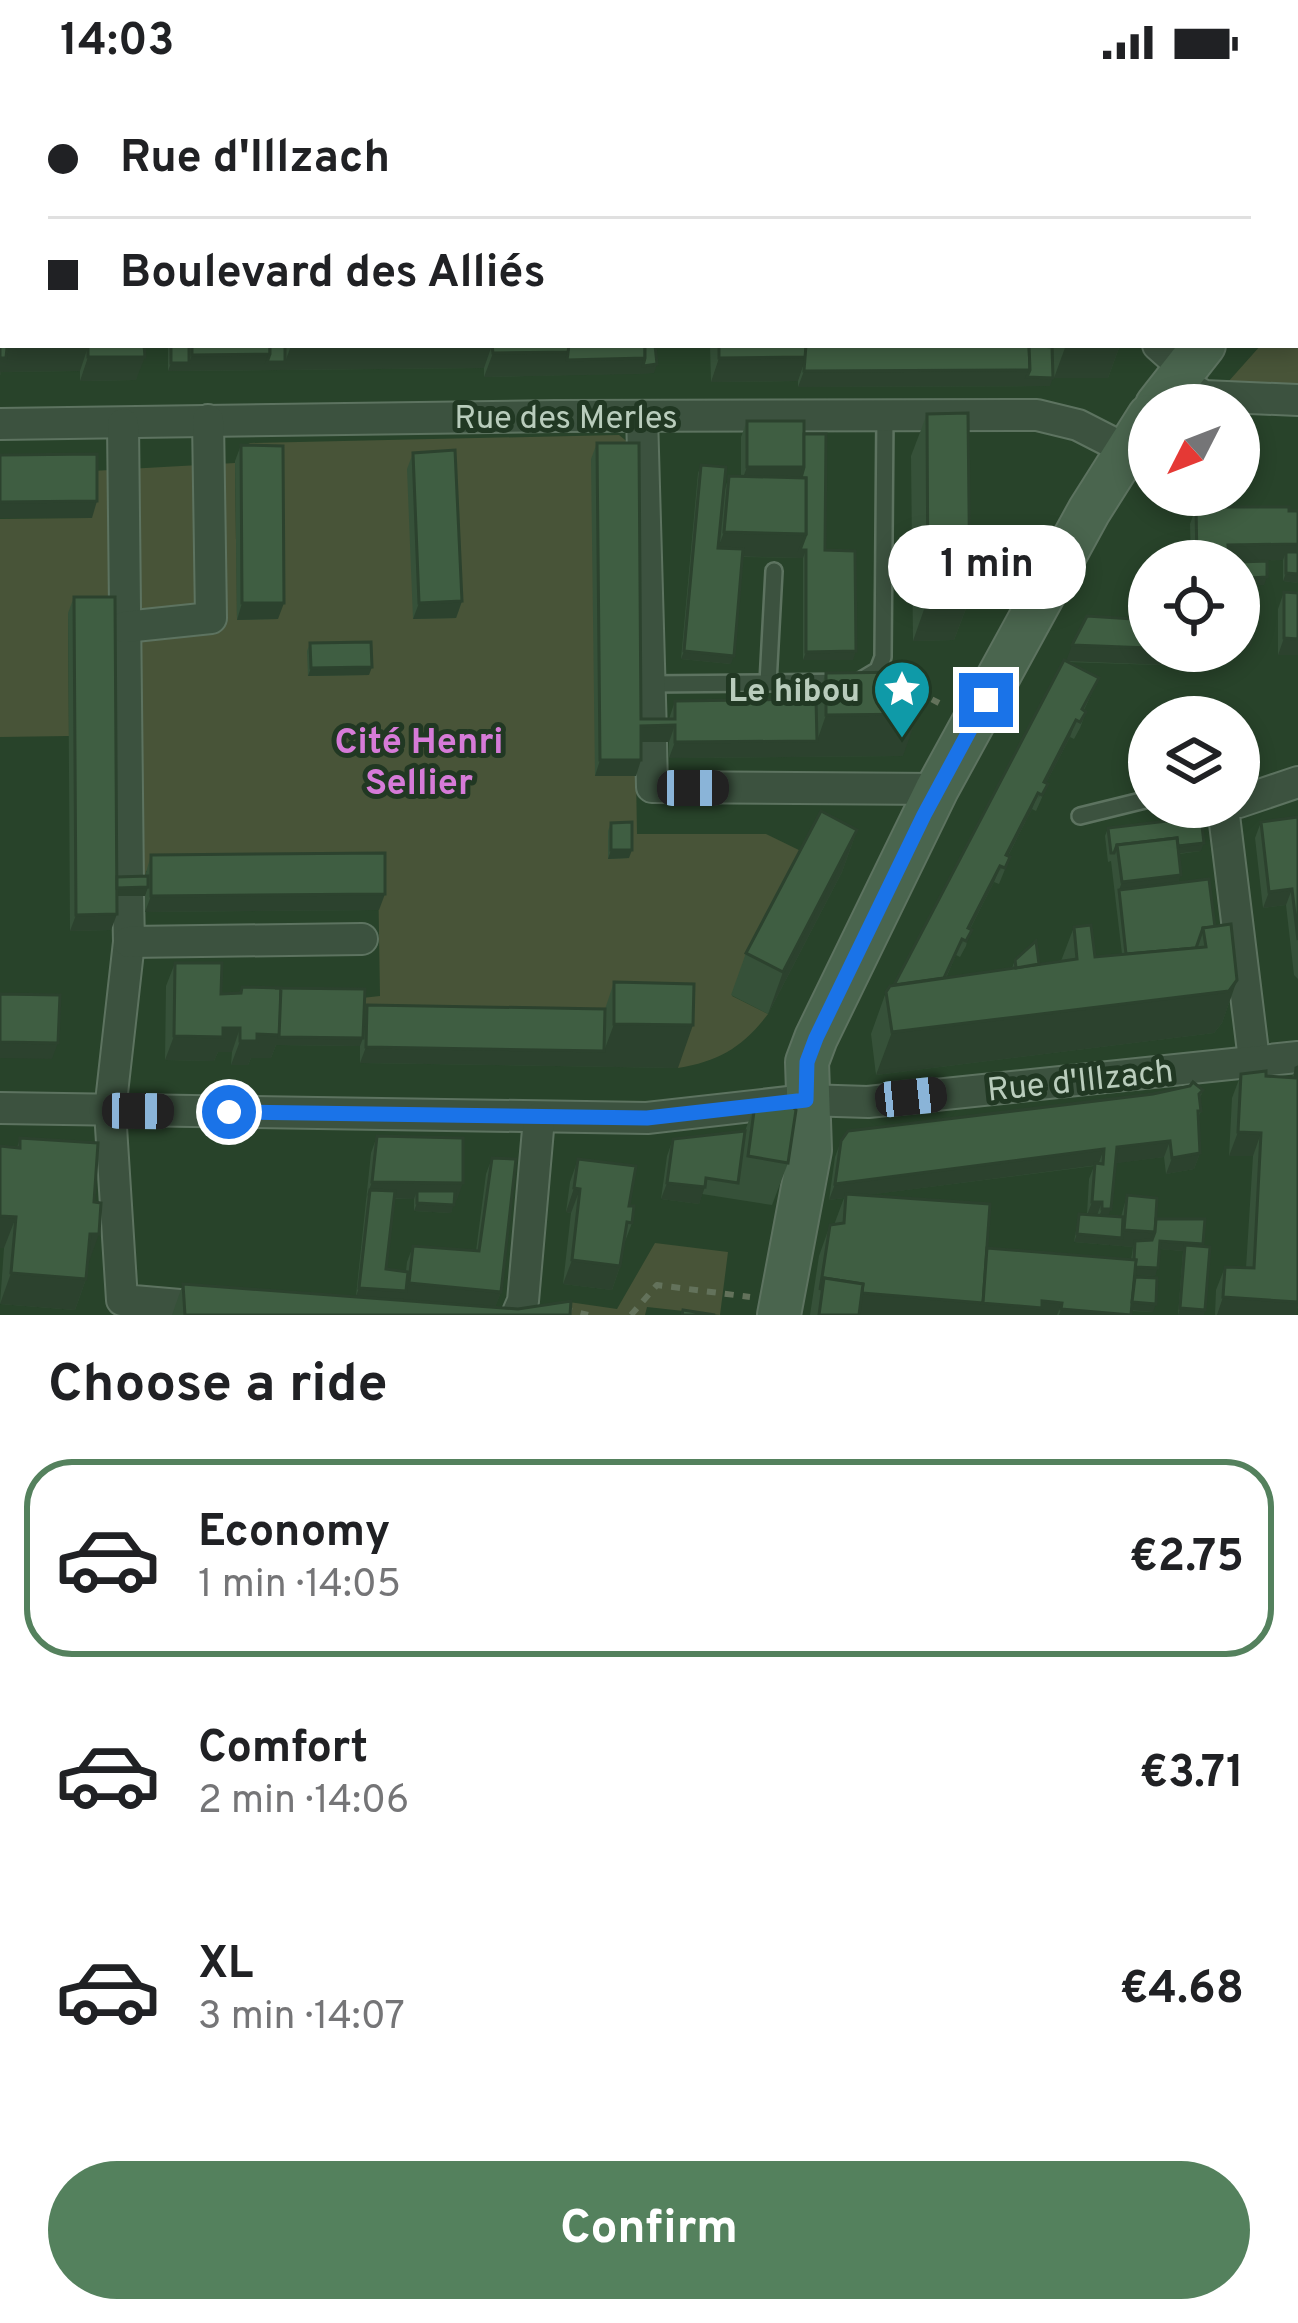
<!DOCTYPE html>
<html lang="en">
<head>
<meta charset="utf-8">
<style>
  body { margin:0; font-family:Overpass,sans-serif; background:#f2f2f2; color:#202124; height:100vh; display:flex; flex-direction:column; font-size:45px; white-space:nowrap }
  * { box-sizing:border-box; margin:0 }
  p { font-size:39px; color:#757577 }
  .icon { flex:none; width:66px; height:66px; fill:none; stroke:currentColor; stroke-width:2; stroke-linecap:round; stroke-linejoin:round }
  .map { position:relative; height:1231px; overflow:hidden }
  .panel { display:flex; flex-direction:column; background:#fff; flex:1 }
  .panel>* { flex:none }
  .guide { position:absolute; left:0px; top:0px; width:1299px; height:264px; box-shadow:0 6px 18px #0003; display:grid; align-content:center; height:264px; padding:0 48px; background:#fff }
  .needle { width:78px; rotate:228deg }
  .tools { position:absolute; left:1128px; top:300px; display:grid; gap:24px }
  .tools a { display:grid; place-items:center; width:132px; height:132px; border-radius:50%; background:#fff; box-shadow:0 6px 18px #0003; font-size:60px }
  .end { position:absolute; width:54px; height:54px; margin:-27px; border:15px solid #1a73e8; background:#fff; box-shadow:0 0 0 6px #fff }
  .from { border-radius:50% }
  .bubble { position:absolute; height:84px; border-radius:42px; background:#fff; box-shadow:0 6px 18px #0003; font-size:39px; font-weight:700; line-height:84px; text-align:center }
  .car { position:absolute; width:36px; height:72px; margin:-36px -18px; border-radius:15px; box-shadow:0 0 9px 3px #0007; background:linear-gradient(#222 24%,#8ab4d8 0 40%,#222 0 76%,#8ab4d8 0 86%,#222 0) }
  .guide b { display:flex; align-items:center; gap:42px; height:114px; font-size:45px }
  .guide b+b { border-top:3px solid #e0e0e0 }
  .guide i { width:30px; height:30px; background:#202124 }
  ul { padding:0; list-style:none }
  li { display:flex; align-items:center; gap:36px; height:198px; margin:0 24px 18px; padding:0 24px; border:6px solid transparent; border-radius:48px }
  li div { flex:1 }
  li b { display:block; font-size:45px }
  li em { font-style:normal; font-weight:700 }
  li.on { border-color:#54815d }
  li>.icon { width:108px; height:108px; stroke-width:1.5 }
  h2 { padding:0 48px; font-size:54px; line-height:144px }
  .cta { display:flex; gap:24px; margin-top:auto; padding:24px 48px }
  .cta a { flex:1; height:138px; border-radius:72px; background:#54815d; color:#fff; font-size:48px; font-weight:700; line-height:138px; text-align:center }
  .status { display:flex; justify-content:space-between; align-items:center; height:84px; padding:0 60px; background:#fff; direction:ltr }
  .status svg { height:33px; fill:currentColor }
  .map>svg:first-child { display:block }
</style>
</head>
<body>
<div class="status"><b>14:03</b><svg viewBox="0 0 49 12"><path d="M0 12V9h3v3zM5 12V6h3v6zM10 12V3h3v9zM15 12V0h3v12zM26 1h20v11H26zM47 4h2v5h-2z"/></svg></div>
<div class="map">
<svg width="1298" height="1231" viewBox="0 0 1298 1231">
  <rect width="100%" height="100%" fill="#28432a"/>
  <g fill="#485438">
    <path d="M1298,219V306L1220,307L1261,261H1296Z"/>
    <path d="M619,351L630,360L595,692H636L637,750H766L805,769L732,912L768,930C743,963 719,977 678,984V944L361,937L362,914L380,912L378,785L146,787L145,801L68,530L69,652L0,653V435L91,434L92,387L235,379L237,535L236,377L240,365L250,359Z"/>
    <path d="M655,1159L728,1168L720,1231L647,1223L645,1231H560L562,1217L617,1225Z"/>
  </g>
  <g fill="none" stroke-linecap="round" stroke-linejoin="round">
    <defs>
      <g id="service">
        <path d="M768,599L774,487"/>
        <path d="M649,600L858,598L878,586L883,573L885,330"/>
        <path d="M1080,732L1149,715"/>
      </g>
      <g id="minor">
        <path d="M1110,0L1111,3"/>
        <path d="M1158,261L1184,284"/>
        <path d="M1176,295L1204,312L1298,316"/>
        <path d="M642,332L651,651"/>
        <path d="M0,340L555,332L1037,331L1078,341L1125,365"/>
        <path d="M123,340L128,801"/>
        <path d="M125,543L211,534L208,336"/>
        <path d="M651,658L652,703L937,705"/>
        <path d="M1239,718L1298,698"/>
        <path d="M1223,723L1254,976"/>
        <path d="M128,812L129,858L110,1027L122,1216L296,1231"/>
        <path d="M129,858L362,855"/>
        <path d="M0,1024L647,1034L806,1016L868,1018L1298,973"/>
        <path d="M517,1231L523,1217L539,1034"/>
      </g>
      <g id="secondary">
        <path d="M1296,156L1298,153"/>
        <path d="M1157,321L1204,261"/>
        <path d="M779,1231L810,1066L807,978L816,954L937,705L1089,427L1149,332"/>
      </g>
    </defs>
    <use href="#service" stroke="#5d7360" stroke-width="20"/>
    <use href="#minor" stroke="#5d7360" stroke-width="34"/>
    <use href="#secondary" stroke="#5d7360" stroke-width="46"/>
    <g stroke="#63725b" stroke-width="6" stroke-dasharray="9 9" stroke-linecap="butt">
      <path d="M135,0V3"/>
      <path d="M916,607L939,619"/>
      <path d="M563,1225L588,1231"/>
      <path d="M631,1231L657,1201L750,1213"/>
    </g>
    <use href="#service" stroke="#3c523f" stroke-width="15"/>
    <use href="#minor" stroke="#3c523f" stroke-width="30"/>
    <use href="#secondary" stroke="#4a654e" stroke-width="42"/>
  </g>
  <g fill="#365139" fill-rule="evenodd">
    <path d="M945,0H1042V3H946Z"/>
    <path d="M0,222L144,261L136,296L80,297V287L1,288L0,292Z"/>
    <path d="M168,261H655L654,289L484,293V284L168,287Z"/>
    <path d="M710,261H1043L1050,302L798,303V297L711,298Z"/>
    <path d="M1053,261H1120L1108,294H1054Z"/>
    <path d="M927,330L970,514L954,556L913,557L911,372Z"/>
    <path d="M747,337L804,350L825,466L853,576H803V474L742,473L731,580L681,575L698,389L701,381L724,408L729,392L741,393V353Z"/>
    <path d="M597,359L641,635H669L675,617L816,615L826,589L903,672L669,674V658H641L636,692H595L591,375Z"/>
    <path d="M241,361L278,535L237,536L235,377Z"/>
    <path d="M413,369L462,517L456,534L413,535L407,385Z"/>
    <path d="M1196,423H1289L1298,499L1283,497V476L1191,477L1190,440Z"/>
    <path d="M1284,508L1298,509V571H1278V525Z"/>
    <path d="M74,513L117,793L145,792L151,771L379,826L145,828V812H117L111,846L70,847L68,529Z"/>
    <path d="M1149,534V567L1190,582L1067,578L1099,594L1084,626L1086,628L1080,644L1074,655L1070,653L1046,699L1048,700L1036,727L1032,725L1008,772L1010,773L999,800L994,798L970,845L966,862L960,873L956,871L946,894L1012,884L1015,876L1039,880L1061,877L1074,843L1095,873L1122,870L1111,777L1108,778L1105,752L1108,744L1201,767L1179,770V799L1215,843L1237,896L1222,939L1214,949L876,991L871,950L886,908L894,901L1066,577L1149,536Z"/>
    <path d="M310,559L369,591L308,592L307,567Z"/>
    <path d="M1298,733V895L1294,891L1286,821L1263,824L1255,754L1261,738Z"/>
    <path d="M611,739L629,774L608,775V747Z"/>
    <path d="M857,746L842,788L768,930L731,911L746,869Z"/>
    <path d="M175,879L221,910L239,909L242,903L364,930L367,921L605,925L614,898L678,984L360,979V962L276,961L271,974H251L248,981H231L232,968H218L214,977L165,976L166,902Z"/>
    <path d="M1298,983V1222L1295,1231H1215L1216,1206L1225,1183L1246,1184L1253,1072H1229L1232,1014L1241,990L1292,993L1296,984Z"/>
    <path d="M1203,1006L1200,1014L1201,1027L1198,1035L1200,1069L1194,1085L1166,1090L1164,1073L1115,1079L1108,1132L1121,1133L1127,1111L1156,1135L1202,1162L1204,1231H1178L1183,1167L1160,1165L1155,1192L1135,1191L1153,1228L1132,1227L1131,1231H810L819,1172L830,1141H834L844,1114L829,1116L835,1073L841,1057ZM1094,1082L1089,1095L1087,1130H1079L1074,1158L1133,1163L1131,1176L987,1164L866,1111Z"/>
    <path d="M755,1020L788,1079L772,1121L702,1110L699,1120L661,1115L667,1072L673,1055L745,1047Z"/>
    <path d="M377,1052L457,1116H454L451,1129L414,1127V1115H394L386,1185L406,1187L407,1178L413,1162L476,1167L486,1090L492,1074L501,1208L495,1223L570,1231H172L183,1200L454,1220L356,1212L371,1069Z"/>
    <path d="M20,1054L87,1181L86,1195L75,1226L0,1220L4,1164H0V1062L17,1064Z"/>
    <path d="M578,1075L629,1122L632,1139L624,1160L620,1182L612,1206L563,1200L571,1129L566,1128L570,1098Z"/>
  </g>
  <g fill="#2c422e">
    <path d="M492,261L484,284L168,287L171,279H189L192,271L270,270L285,278L291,262Z"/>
    <path d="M1066,261H1120L1108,294H1054Z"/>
    <path d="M88,263L80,287L1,288L0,292V274L7,264Z"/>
    <path d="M569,268L645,274L657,280L654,289L640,290L484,293L493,269Z"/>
    <path d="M88,273H145L136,296L80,297Z"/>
    <path d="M806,273L798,297L711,298L719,274Z"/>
    <path d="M1030,286L1053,294L1050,302L798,303L804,287Z"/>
    <path d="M747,383H804L798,399H741Z"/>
    <path d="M97,417L92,434H0V418Z"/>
    <path d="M724,448L806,450V466L803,474L715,472Z"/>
    <path d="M1298,460V476L1286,468L1283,476L1222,477L1228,461Z"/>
    <path d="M1286,489L1298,490V499L1283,497Z"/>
    <path d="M1267,493L1264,501L1248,502L1251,494Z"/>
    <path d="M928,514H970L954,556L913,557Z"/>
    <path d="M462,517L456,534L413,535L419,519Z"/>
    <path d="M242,519H284L278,535L237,536Z"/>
    <path d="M1253,554L1250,563H1239V555Z"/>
    <path d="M1284,554L1298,555V571H1278Z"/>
    <path d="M1072,561L1149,564V567H1195L1190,582L1066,577Z"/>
    <path d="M684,567L734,572L731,580L681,575Z"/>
    <path d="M856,567L853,576H803L806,568Z"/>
    <path d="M372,583L369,591L308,592L311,584Z"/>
    <path d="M918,630L903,672L669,674L675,658L817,657L826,631Z"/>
    <path d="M1076,636L1070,653L1038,715L1044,698Z"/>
    <path d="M675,641L669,658H635L641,642Z"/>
    <path d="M600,676H641L636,692H595Z"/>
    <path d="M1038,709L1032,725L1000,787L1006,771Z"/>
    <path d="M857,746L842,788L768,930L783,888Z"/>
    <path d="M1204,759L1201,767L1119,776L1118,768Z"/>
    <path d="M611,766H632L629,774L608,775Z"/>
    <path d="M1000,782L994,798L962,860L968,844Z"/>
    <path d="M1181,791L1175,807L1119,806L1122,798Z"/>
    <path d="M148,803L145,812H111L114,804Z"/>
    <path d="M1292,805L1286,821L1263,824L1269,808Z"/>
    <path d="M385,810L379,826L145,828L151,812Z"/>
    <path d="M117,830L111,846L70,847L76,831Z"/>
    <path d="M1237,896L1222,939L1214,949L876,991L892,948Z"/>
    <path d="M614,940L693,941L678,984L360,979L366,963L604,967Z"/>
    <path d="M223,944H240L232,968H218L214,977L165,976L174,952Z"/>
    <path d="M257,950L363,954L360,962L276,961L271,974H251L248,981H231L240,957Z"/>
    <path d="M0,958L58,959L52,975L0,974Z"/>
    <path d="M1238,1048L1261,1049L1253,1072H1229Z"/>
    <path d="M1170,1057L1164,1073L1111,1080L1117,1063Z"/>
    <path d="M1104,1065L1098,1081L845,1114L846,1110L844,1114L829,1116L835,1100Z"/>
    <path d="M1200,1069L1194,1085L1166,1090L1172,1074Z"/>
    <path d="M372,1098L463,1099L457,1116L417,1115V1107L414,1115L369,1114L370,1106L366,1114Z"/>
    <path d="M667,1099L705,1103L699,1120L661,1115Z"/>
    <path d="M574,1104L580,1105L571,1129L566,1128Z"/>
    <path d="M1092,1118H1102L1096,1134H1086Z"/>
    <path d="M417,1119L454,1121L451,1129L414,1127Z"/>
    <path d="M1102,1125H1111L1105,1141H1096Z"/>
    <path d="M0,1132L16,1133L4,1164H0Z"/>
    <path d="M1124,1146L1155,1148L1149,1164L1135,1157L1133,1163L1074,1158L1077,1150L1122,1154Z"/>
    <path d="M90,1150H99L88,1181Z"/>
    <path d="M1160,1157L1203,1160L1200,1168L1185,1161L1183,1167L1157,1165Z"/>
    <path d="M572,1176L620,1182L612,1206L563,1200Z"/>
    <path d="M1133,1183L1158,1184L1155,1192L1130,1191Z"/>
    <path d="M11,1189L86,1195L75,1226L0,1220Z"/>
    <path d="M409,1199L501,1208L495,1224L356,1212L359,1204L406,1207Z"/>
    <path d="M823,1206L1042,1217L1062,1219L1057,1231H819Z"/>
    <path d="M1223,1213L1298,1218V1222L1295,1231H1217Z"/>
    <path d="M1130,1218L1156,1220L1153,1228L1127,1226Z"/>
    <path d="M1180,1224L1205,1226L1204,1231H1178Z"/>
    <path d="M1061,1225L1131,1231H1059Z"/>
  </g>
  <g fill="#3f5e42" stroke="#2c422e" stroke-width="3">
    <path d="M230,0H329V3H214Z"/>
    <rect x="963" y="0" width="79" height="3"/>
    <path d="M1157,0H1298V67L1296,68V3H1158Z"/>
    <rect x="0" y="18" width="3" height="49"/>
    <path d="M0,222H3V261H144L145,273H88V263L7,264L6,274H0Z"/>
    <rect x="171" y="261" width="18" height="18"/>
    <path d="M192,261H270V270L192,271Z"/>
    <path d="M270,261H285V278H267L270,270Z"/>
    <path d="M492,261H569V268L493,269Z"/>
    <path d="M569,261H645V274L567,276Z"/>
    <path d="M645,261H655L657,280L643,282L645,274Z"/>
    <path d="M719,261H806V273L719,274Z"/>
    <path d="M806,261H1029L1030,286L804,287Z"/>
    <path d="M1029,261L1052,263L1053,294L1027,293L1030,286Z"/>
    <path d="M968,329L970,514H928L927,330Z"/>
    <rect x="747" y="337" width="57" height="46"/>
    <path d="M804,350H826L825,466L855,467L856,567L806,568V466H800L806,450V394H801L804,383Z"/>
    <path d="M597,359H639L641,635H675V617L816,615L817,657L675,658V641L641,642V676H600Z"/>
    <path d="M241,361L283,362L284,519H242Z"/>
    <path d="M455,366L462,517L419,519L413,369Z"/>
    <path d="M97,370V417L0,418V371Z"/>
    <path d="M701,381L726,383L718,464L743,465L734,572L684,567Z"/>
    <path d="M729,392L806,394V450L724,448Z"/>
    <path d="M1196,423H1289V427H1298V460L1228,461L1229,477H1197Z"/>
    <path d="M1286,468H1298V490L1286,489Z"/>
    <path d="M1267,477V493L1251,494L1253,554L1239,555V478Z"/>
    <path d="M1284,508L1298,509V555L1284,554Z"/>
    <path d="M74,513H115L117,830L76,831Z"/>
    <path d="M1087,532L1149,536V564L1072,561Z"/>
    <path d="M371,558L372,583L311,584L310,559Z"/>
    <path d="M1064,576L1099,594L1082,625L1086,628L1080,638L1076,636L1044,698L1048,700L1042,711L1038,709L1006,771L1010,773L1005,784L1000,782L968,844L972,846L966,857L962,855L944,894L894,901Z"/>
    <path d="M918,588V630L826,631V589Z"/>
    <path d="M821,727L857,746L783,888L746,869Z"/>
    <path d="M1201,733L1204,759L1178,762L1177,754L1117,761L1114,769H1111L1108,744Z"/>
    <path d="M1298,733V856L1292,805L1269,808L1261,738Z"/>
    <path d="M632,738V766H611V739Z"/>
    <path d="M1177,754L1181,791L1122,798L1117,761Z"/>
    <path d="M385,769V810L151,812V771Z"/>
    <path d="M148,792V803L117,804V793Z"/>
    <path d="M1209,795L1215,843L1203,844L1196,864L1126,870L1119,806Z"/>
    <path d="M1231,840L1237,896L1229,907L892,948L886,908L890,902L1077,875L1074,843L1091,841L1095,873L1206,863L1203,844Z"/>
    <path d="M1036,857L1039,880L1016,884L1015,876Z"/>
    <path d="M175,879H222L221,910L241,909L242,903L281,904L280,951L257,950V957H240V944H223V953L174,952Z"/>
    <path d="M614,898L694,900L693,941L614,940Z"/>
    <path d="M275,904L365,905L363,954L279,953L281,904Z"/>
    <path d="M0,910L60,911L58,959L0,958Z"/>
    <path d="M367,921L605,925L604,967L366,963Z"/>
    <path d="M1298,983V1218L1223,1213L1225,1183L1254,1184L1261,1049L1238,1048L1241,990L1266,987V992L1295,994L1296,984Z"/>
    <path d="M1193,998L1203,1006L1199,1010L1201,1027H1198L1200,1069L1172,1074L1170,1057L1117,1063L1111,1125H1102V1118H1092L1095,1079L1103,1080L1104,1065L835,1100L841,1057L848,1047L1153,1010L1190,1002Z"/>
    <path d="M786,1017L796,1026L788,1079L748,1072L755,1020Z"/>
    <path d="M745,1047L738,1099L706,1094L705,1103L667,1099L673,1055Z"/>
    <path d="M377,1052L463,1054V1099L372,1098Z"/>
    <path d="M20,1054L98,1059L94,1118L101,1119L99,1150H90L86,1195L11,1189L16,1133L0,1132V1062L20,1064Z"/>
    <path d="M492,1074L516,1075L501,1208L409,1199L413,1162L479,1167Z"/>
    <path d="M578,1075L636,1082L629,1122H634L632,1139L627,1138L620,1182L572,1176L580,1105L574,1104Z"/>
    <path d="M370,1106L395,1107L386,1185L408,1188L406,1207L359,1204Z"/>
    <path d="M417,1107H455L454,1121L417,1119Z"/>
    <path d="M846,1110L990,1120L983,1219L862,1209L863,1200L824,1194L820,1206L830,1141L844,1139Z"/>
    <path d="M1127,1111L1157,1114L1155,1148L1124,1146Z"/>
    <path d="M1079,1130L1123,1133L1122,1154L1077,1150Z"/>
    <path d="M1156,1135H1205L1203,1160L1160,1157L1158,1184L1135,1183L1136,1176H1134L1135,1157L1152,1156L1155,1148Z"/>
    <path d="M1185,1161L1210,1163L1205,1226L1180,1224Z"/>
    <path d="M987,1164L1136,1176L1131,1231L1061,1225L1062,1219L1053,1218L1042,1217V1224L981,1219H983Z"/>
    <path d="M1135,1193L1157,1194L1156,1220L1132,1218Z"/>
    <path d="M824,1194L863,1200L859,1231H819Z"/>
    <path d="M183,1200L518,1225L571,1217L570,1231H185Z"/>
    <path d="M683,1226L715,1231H682Z"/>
  </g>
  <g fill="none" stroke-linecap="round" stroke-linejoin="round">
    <path stroke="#1a73e8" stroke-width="15" d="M229,1028L647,1034L806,1016L807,978L816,954L924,731L986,616"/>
  </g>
  <defs>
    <symbol id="sight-pin" viewBox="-11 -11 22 30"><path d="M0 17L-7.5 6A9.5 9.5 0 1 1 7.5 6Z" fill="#0f9aa8" stroke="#213823"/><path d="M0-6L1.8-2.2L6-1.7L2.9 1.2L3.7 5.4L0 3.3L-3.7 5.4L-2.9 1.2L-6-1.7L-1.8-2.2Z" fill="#fff"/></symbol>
  </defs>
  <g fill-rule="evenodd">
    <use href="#sight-pin" x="869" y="572" width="66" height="90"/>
  </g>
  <g text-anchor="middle" stroke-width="10" stroke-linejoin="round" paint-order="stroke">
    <g font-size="33" fill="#b9ccbc" stroke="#213823">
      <text x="566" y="344">Rue des Merles</text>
      <text transform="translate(1080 995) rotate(-6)" y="12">Rue d'Illzach</text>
    </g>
    <g font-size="33" font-weight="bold" fill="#b9ccbc" stroke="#213823" text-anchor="end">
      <text x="860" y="617">Le hibou</text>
    </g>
    <g font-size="36" font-weight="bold" fill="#d67bd8" stroke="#213823">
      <text x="419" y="669">Cité Henri<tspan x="419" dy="41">Sellier</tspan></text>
    </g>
  </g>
</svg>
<div class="tools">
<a><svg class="needle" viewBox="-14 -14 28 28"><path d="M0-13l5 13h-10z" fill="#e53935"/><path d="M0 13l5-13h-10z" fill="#757577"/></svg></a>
<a><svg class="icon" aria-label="locate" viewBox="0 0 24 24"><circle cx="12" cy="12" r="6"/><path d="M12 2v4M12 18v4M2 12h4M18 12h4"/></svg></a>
<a><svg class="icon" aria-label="layers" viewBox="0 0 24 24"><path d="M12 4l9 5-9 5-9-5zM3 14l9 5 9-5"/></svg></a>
</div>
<i class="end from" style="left:229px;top:1028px"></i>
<i class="end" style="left:986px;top:616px"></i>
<div class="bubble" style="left:888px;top:441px;width:198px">1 min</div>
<i class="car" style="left:693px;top:704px;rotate:90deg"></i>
<i class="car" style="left:911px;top:1013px;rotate:84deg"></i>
<i class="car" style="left:138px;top:1027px;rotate:91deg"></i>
<div class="guide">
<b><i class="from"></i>Rue d'Illzach</b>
<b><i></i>Boulevard des Alliés</b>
</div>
</div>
<section class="panel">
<h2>Choose a ride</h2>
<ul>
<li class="on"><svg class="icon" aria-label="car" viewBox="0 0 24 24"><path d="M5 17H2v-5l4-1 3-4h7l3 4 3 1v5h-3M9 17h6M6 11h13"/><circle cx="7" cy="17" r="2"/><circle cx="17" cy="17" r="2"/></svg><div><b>Economy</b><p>1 min · 14:05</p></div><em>€2.75</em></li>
<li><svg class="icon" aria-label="car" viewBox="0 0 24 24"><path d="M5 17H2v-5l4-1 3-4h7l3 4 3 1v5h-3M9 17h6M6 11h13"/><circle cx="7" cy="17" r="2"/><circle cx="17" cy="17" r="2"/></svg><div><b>Comfort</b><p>2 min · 14:06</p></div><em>€3.71</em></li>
<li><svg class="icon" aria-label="car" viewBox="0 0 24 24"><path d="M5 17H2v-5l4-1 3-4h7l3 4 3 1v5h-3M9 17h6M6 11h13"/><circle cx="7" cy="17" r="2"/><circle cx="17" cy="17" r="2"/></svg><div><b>XL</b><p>3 min · 14:07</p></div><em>€4.68</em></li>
</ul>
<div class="cta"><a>Confirm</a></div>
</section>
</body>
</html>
